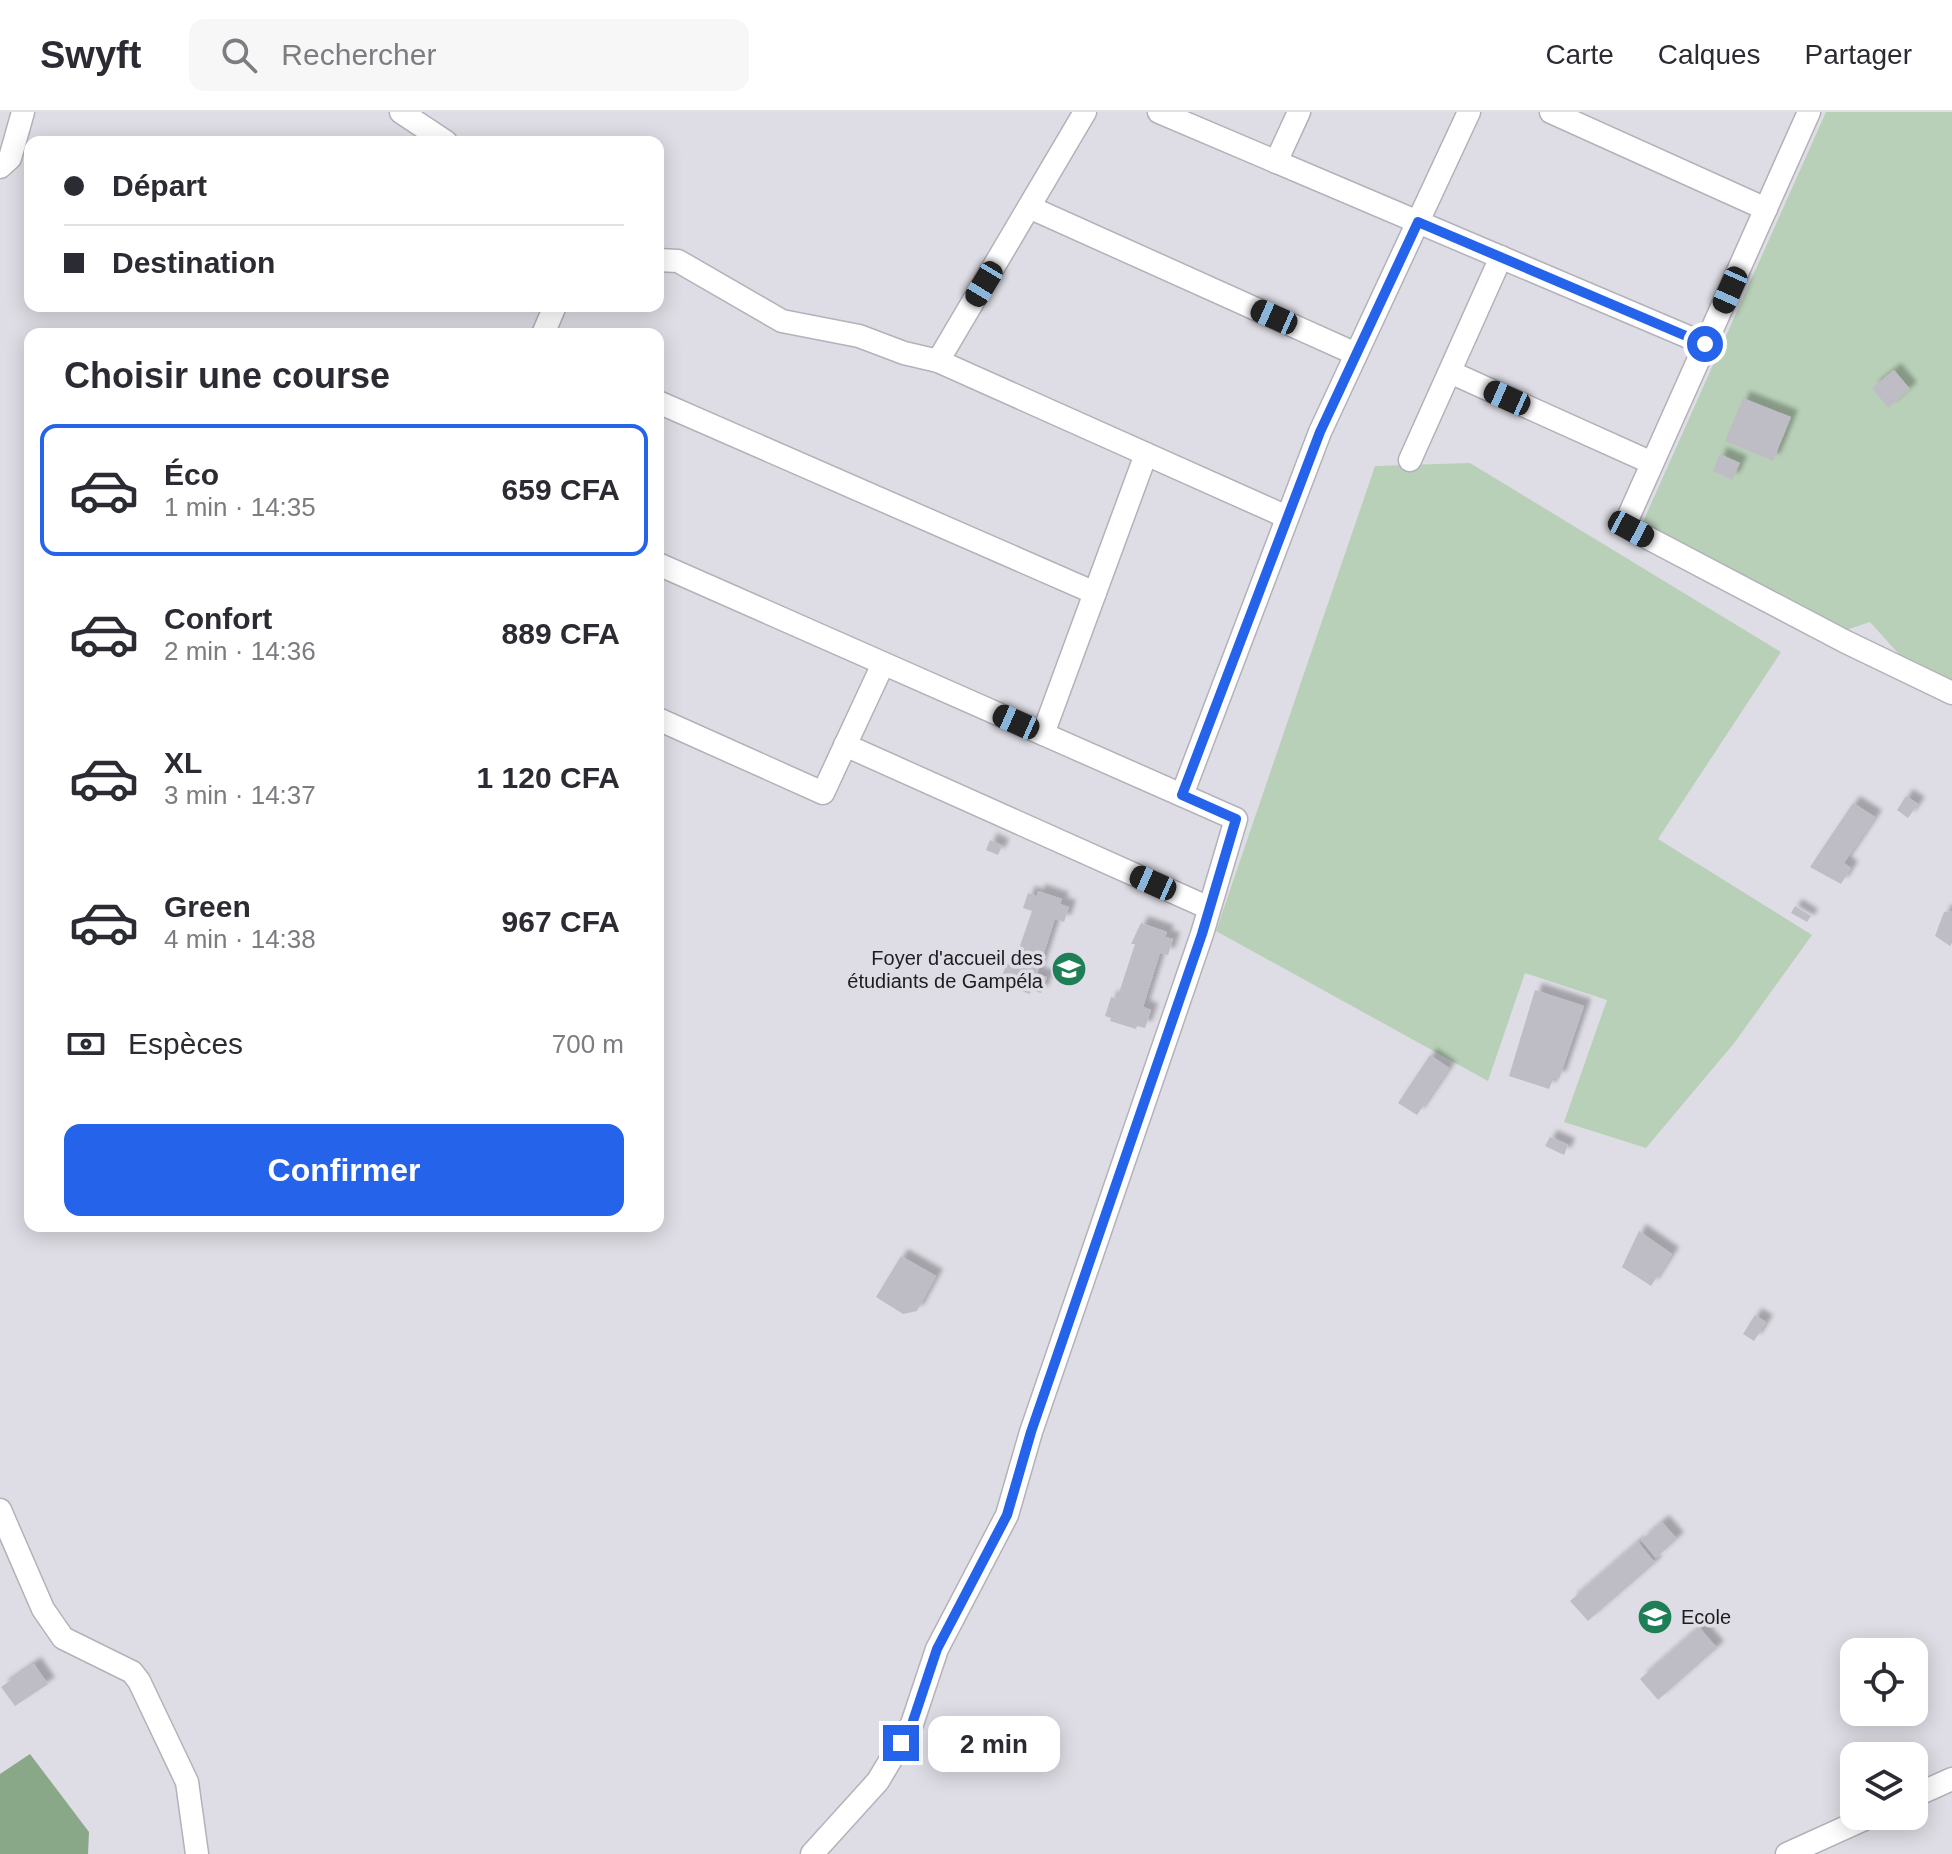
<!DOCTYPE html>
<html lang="fr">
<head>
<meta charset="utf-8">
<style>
  body { margin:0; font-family:Arial,sans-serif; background:#f7f7f7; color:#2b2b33; height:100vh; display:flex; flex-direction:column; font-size:30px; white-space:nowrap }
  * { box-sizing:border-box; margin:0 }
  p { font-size:26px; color:#7c7c81 }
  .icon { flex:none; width:44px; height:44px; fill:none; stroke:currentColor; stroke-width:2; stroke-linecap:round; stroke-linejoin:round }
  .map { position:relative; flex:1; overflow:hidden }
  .side { position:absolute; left:24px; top:216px; width:640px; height:904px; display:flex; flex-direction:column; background:#fff; border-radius:16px; box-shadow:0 4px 20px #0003 }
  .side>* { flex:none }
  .hud { position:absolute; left:24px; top:24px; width:640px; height:176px; border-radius:16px; box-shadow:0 4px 20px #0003; display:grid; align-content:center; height:176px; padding:0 40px; background:#fff }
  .fabs { position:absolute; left:1840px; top:1526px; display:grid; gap:16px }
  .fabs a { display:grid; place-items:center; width:88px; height:88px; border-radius:16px; background:#fff; box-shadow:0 4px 20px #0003; font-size:40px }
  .end { position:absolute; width:36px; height:36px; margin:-18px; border:10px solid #2563eb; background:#fff; box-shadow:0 0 0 4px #fff }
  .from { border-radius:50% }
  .bubble { position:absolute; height:56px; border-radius:16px; background:#fff; box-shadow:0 4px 20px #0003; font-size:26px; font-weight:700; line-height:56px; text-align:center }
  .car { position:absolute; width:24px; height:48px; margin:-24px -12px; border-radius:10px; box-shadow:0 0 6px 2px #0007; background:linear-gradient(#222 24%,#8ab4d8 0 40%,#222 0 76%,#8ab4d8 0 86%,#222 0) }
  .hud b { display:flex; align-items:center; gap:28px; height:76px; font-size:30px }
  .hud b+b { border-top:2px solid #e1e1e2 }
  .hud i { width:20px; height:20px; background:#2b2b33 }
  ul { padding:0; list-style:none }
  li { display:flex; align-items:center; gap:24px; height:132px; margin:0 16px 12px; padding:0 24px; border:4px solid transparent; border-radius:16px }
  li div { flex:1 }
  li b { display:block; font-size:30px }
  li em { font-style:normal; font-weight:700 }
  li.current { border-color:#2563eb }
  li>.icon { width:72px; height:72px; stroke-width:1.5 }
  h2 { padding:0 40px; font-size:36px; line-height:96px }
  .pay { display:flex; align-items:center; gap:20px; height:88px; padding:0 40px; font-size:30px }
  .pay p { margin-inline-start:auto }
  .button { display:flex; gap:16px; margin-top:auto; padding:16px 40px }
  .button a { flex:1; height:92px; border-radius:16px; background:#2563eb; color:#fff; font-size:32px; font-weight:700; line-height:92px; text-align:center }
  header { display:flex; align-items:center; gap:48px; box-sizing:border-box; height:112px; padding:0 40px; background:#fff; border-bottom:2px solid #e1e1e2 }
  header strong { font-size:38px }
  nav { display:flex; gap:44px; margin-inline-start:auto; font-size:28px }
  .search { width:560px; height:72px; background:#f7f7f7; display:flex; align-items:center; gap:20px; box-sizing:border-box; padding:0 28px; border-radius:16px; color:#7c7c81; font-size:30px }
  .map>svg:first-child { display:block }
</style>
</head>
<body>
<header>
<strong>Swyft</strong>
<div class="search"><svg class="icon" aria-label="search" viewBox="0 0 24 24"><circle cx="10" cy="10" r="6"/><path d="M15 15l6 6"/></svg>Rechercher</div>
<nav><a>Carte</a><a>Calques</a><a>Partager</a></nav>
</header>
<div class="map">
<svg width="1952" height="1742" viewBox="0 0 1952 1742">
  <defs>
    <filter id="shadow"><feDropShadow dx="7" dy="-7" stdDeviation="2" flood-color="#0004"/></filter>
  </defs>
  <rect width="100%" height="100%" fill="#dedde5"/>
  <g fill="#b8d0b7">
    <path d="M1826,0H1952V574L1907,551L1870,510L1846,518L1642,412Z"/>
    <path d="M1470,351L1781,540L1658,727L1812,823L1735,930L1646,1036L1564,1010L1607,888L1525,861L1488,969L1216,819L1375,354Z"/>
  </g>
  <path fill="#89a888" d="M30,1642L89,1720L88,1742H0V1662Z"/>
  <g fill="#bebcc5" filter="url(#shadow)">
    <path d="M1894,258L1910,277L1888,296L1872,276Z"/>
    <path d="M1743,286L1791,305L1773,349L1725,329Z"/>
    <path d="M1720,342L1740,351L1732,368L1713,359Z"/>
    <path d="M1906,684L1918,692L1908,706L1897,698Z"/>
    <path d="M1853,691L1875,705L1844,751L1851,756L1841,772L1810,755Z"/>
    <path d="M990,728L1002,734L998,743L986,738Z"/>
    <path d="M1038,779L1062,787L1060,792L1069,795L1064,810L1055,807L1037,862L1047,865L1041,881L1031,878L1030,882L1006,874L1008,870L1001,868L1006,852L1013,854L1032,799L1023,796L1028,781L1037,784Z"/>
    <path d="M1795,794L1811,804L1807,810L1791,801Z"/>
    <path d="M1952,799V831L1950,834L1935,824L1944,800Z"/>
    <path d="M1141,811L1167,820L1165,825L1173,827L1168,843L1160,841L1143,895L1151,898L1145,916L1137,914L1136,917L1110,909L1111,906L1105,904L1111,885L1117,887L1135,832H1131Z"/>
    <path d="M1535,878L1584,894L1559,967L1554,965L1549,977L1509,964Z"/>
    <path d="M1430,943L1449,956L1417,1003L1398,991Z"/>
    <path d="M1550,1025L1568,1033L1564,1043L1545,1034Z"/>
    <path d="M1639,1119L1672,1142L1651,1174L1622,1155Z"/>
    <path d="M901,1144L936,1164L917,1199L903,1202L876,1185Z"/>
    <path d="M1755,1203L1766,1210L1754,1229L1743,1222Z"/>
    <path d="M1662,1410L1677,1427L1656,1446L1641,1428Z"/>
    <path d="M1638,1430L1655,1451L1588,1509L1570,1489Z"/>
    <path d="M1699,1515L1717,1536L1658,1588L1640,1567Z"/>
    <path d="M34,1552L48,1572L15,1594L1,1575Z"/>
  </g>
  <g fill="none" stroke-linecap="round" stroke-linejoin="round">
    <defs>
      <g id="street">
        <path d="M401,0L446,30"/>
        <path d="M1159,0L1705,232"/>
        <path d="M1551,0L1766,97"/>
        <path d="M1809,0L1627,408L1631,417L1846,530L1952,581"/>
        <path d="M1276,50L1299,0"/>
        <path d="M0,55L10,46L23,0"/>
        <path d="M1029,95L1356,242"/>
        <path d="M658,148L678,149L782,209L859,224L904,241L938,249L1287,405"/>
        <path d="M543,222L555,194"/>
        <path d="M938,249L1085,0"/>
        <path d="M1450,260L1652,351"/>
        <path d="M658,290L1095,481"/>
        <path d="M1410,348L1501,145"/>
        <path d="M658,452L1236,707L1202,822L1031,1320L1007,1403L937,1537L912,1612L878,1669L812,1742"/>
        <path d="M658,607L823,681L883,552"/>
        <path d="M1043,622L1146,342"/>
        <path d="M845,633L1209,796"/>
        <path d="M1182,683L1320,320L1469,0"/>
        <path d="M0,1398L43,1497L63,1526L132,1560L139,1569L187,1670L197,1742"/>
        <path d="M1914,1684L1952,1667"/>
        <path d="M1787,1742L1871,1704"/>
      </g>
    </defs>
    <use href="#street" stroke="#b3b1b9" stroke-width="25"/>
    <use href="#street" stroke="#fff" stroke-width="22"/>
  </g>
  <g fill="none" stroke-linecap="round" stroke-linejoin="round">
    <path stroke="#2563eb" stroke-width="10" d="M901,1631L912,1612L937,1537L1007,1403L1031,1320L1202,822L1236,707L1182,683L1320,320L1418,110L1705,232"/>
  </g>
  <defs>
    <symbol id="university-disc" viewBox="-11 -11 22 22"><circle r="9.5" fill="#1e7e56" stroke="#dedde5"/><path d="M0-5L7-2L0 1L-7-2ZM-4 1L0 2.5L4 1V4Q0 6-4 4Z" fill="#fff"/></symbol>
    <symbol id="school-disc" viewBox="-11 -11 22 22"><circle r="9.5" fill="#1e7e56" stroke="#dedde5"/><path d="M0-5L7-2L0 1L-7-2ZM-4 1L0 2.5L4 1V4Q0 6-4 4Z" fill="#fff"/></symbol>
  </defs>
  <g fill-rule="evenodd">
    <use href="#university-disc" x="1049" y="837" width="40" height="40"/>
    <use href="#school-disc" x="1635" y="1485" width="40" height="40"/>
  </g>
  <g text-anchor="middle" stroke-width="7" stroke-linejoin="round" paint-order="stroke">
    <g font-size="20" fill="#1d1d20" stroke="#dedde5" text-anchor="end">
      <text x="1043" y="853">Foyer d'accueil des<tspan x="1043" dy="23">étudiants de Gampéla</tspan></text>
      <text x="1681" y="1512" text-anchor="start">Ecole</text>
    </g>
  </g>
</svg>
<div class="fabs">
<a><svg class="icon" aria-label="locate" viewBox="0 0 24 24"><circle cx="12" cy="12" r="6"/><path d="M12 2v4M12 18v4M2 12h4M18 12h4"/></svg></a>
<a><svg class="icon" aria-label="layers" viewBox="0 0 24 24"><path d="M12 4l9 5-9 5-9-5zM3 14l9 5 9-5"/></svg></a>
</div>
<i class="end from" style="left:1705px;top:232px"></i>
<i class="end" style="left:901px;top:1631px"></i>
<div class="bubble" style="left:928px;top:1604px;width:132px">2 min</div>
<i class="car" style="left:984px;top:172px;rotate:211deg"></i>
<i class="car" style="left:1730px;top:178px;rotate:204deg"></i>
<i class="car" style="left:1274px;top:205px;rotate:294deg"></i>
<i class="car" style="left:1507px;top:286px;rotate:294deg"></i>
<i class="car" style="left:1631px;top:417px;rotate:118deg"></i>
<i class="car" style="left:1016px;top:610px;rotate:294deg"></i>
<i class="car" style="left:1153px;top:771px;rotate:294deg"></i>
<div class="hud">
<b><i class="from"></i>Départ</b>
<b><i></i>Destination</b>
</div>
<section class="side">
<h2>Choisir une course</h2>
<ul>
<li class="current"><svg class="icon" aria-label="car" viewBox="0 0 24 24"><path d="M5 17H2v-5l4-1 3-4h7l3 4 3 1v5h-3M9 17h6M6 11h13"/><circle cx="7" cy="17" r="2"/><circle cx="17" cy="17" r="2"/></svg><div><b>Éco</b><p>1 min · 14:35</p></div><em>659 CFA</em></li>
<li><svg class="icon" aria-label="car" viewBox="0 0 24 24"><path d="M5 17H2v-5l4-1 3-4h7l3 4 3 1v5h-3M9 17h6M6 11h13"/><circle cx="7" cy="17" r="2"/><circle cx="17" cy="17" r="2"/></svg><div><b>Confort</b><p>2 min · 14:36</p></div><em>889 CFA</em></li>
<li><svg class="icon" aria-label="car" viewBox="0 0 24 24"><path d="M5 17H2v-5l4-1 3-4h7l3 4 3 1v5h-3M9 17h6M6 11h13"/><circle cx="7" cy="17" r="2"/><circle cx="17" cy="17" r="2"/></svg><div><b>XL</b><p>3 min · 14:37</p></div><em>1 120 CFA</em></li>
<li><svg class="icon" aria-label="car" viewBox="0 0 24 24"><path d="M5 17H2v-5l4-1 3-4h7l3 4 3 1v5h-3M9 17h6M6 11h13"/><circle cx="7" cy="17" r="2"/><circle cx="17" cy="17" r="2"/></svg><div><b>Green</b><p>4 min · 14:38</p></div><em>967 CFA</em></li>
</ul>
<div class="pay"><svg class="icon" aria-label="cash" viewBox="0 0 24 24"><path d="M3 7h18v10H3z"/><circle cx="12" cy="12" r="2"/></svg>Espèces<p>700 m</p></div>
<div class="button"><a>Confirmer</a></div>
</section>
</div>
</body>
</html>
